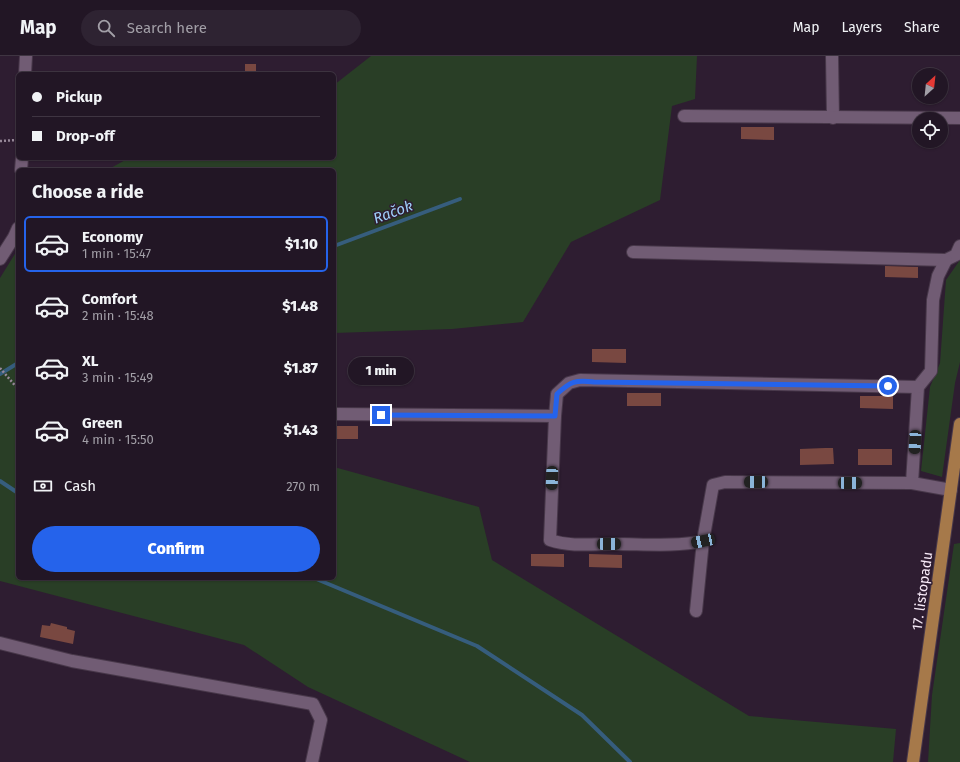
<!DOCTYPE html>
<html lang="en">
<head>
<meta charset="utf-8">
<style>
  body { margin:0; font-family:"Fira Sans",sans-serif; background:#2e2332; color:#f1f3f6; height:100vh; display:flex; flex-direction:column; font-size:15px; white-space:nowrap }
  * { box-sizing:border-box; margin:0 }
  p { font-size:13px; color:#a29fa7 }
  .icon { flex:none; width:22px; height:22px; fill:none; stroke:currentColor; stroke-width:2; stroke-linecap:round; stroke-linejoin:round }
  .map { position:relative; flex:1; overflow:hidden }
  .sheet { position:absolute; left:16px; top:112px; width:320px; height:412px; display:flex; flex-direction:column; background:#221625; border-radius:6px; box-shadow:0 1px 3px #0004,0 0 0 1px #3f3542 }
  .sheet>* { flex:none }
  .banner { position:absolute; left:16px; top:16px; width:320px; height:88px; border-radius:6px; box-shadow:0 1px 3px #0004,0 0 0 1px #3f3542; display:grid; align-content:center; height:88px; padding:0 16px; background:#221625 }
  .needle { width:26px; rotate:27deg }
  .controls { position:absolute; left:912px; top:12px; display:grid; gap:8px }
  .controls a { display:grid; place-items:center; width:36px; height:36px; border-radius:50%; background:#221625; box-shadow:0 1px 3px #0004,0 0 0 1px #3f3542; font-size:20px }
  .end { position:absolute; width:18px; height:18px; margin:-9px; border:5px solid #2563eb; background:#fff; box-shadow:0 0 0 2px #fff }
  .from { border-radius:50% }
  .bubble { position:absolute; height:28px; border-radius:14px; background:#221625; box-shadow:0 1px 3px #0004,0 0 0 1px #3f3542; font-size:13px; font-weight:800; line-height:28px; text-align:center }
  .car { position:absolute; width:12px; height:24px; margin:-12px -6px; border-radius:5px; box-shadow:0 0 3px 1px #0007; background:linear-gradient(#222 24%,#8ab4d8 0 40%,#222 0 76%,#8ab4d8 0 86%,#222 0) }
  .banner b { display:flex; align-items:center; gap:14px; height:38px; font-size:15px }
  .banner b+b { border-top:1px solid #3f3542 }
  .banner i { width:10px; height:10px; background:#f1f3f6 }
  ul { padding:0; list-style:none }
  li { display:flex; align-items:center; gap:12px; height:56px; margin:0 8px 6px; padding:0 8px; border:2px solid transparent; border-radius:6px }
  li div { flex:1 }
  li b { display:block; font-size:15px }
  li em { font-style:normal; font-weight:800 }
  li.on { border-color:#2563eb }
  li>.icon { width:36px; height:36px; stroke-width:1.5 }
  h2 { padding:0 16px; font-size:18px; line-height:48px }
  .pay { display:flex; align-items:center; gap:10px; height:44px; padding:0 16px; font-size:15px }
  .pay p { margin-inline-start:auto }
  .cta { display:flex; gap:8px; margin-top:auto; padding:8px 16px }
  .cta a { flex:1; height:46px; border-radius:24px; background:#2563eb; color:#fff; font-size:16px; font-weight:800; line-height:46px; text-align:center }
  header { display:flex; align-items:center; gap:24px; box-sizing:border-box; height:56px; padding:0 20px; background:#221625; border-bottom:1px solid #3f3542 }
  header strong { font-size:19px }
  nav { display:flex; gap:22px; margin-inline-start:auto; font-size:14px }
  .search { width:280px; height:36px; background:#2e2332; display:flex; align-items:center; gap:10px; box-sizing:border-box; padding:0 14px; border-radius:22px; color:#a29fa7; font-size:15px }
  .map>svg:first-child { display:block }
</style>
</head>
<body>
<header>
<strong>Map</strong>
<div class="search"><svg class="icon" aria-label="search" viewBox="0 0 24 24"><circle cx="10" cy="10" r="6"/><path d="M15 15l6 6"/></svg>Search here</div>
<nav><a>Map</a><a>Layers</a><a>Share</a></nav>
</header>
<div class="map">
<svg width="960" height="706" viewBox="0 0 960 706">
  <rect width="100%" height="100%" fill="#2e1d31"/>
  <g fill="#293e26">
    <path d="M371,0H697L695,43L672,50L660,144L571,186L523,266L452,273L334,277V114H107L129,102H334V29Z"/>
    <path d="M18,193V522H334V411L479,451L492,504L749,660L896,673L893,706H470L308,631L244,589L0,525V222Z"/>
    <path d="M960,204V306L955,327L942,421L921,415L930,331L940,307L946,224Z"/>
    <path d="M960,487V706H928L932,639L954,488Z"/>
  </g>
  <g fill="none" stroke-linecap="round" stroke-linejoin="round">
    <g stroke="#365d7d" stroke-width="4">
      <path d="M334,190L460,143"/>
      <path d="M0,318L18,307"/>
      <path d="M0,425L18,437"/>
      <path d="M314,522L477,590L582,659L630,706"/>
    </g>
  </g>
  <g fill="#794841">
    <rect x="245" y="8" width="11" height="10"/>
    <path d="M741,71H774V84L741,83Z"/>
    <path d="M885,210L918,211V222L885,221Z"/>
    <path d="M592,293H626V307L592,306Z"/>
    <rect x="627" y="337" width="34" height="13"/>
    <path d="M860,340H893V353L860,352Z"/>
    <rect x="334" y="370" width="24" height="13"/>
    <path d="M825,392H833L834,408L800,409V393Z"/>
    <rect x="858" y="393" width="34" height="16"/>
    <path d="M531,498H564V511L531,510Z"/>
    <path d="M589,498L622,499V512L589,511Z"/>
    <path d="M51,567L67,571V573L75,575L73,588L40,581L42,569L50,570Z"/>
  </g>
  <g fill="none" stroke-linecap="round" stroke-linejoin="round">
    <defs>
      <g id="minor">
        <path d="M832,0L833,62"/>
        <path d="M25,18L26,0"/>
        <path d="M684,60L960,62"/>
        <path d="M21,114L22,102"/>
        <path d="M633,196L946,204L956,199L960,190"/>
        <path d="M0,203L14,181L18,172"/>
        <path d="M334,358L555,360"/>
        <path d="M912,427L918,331L931,315L933,244L938,220L946,204"/>
        <path d="M703,485C675,491 644,488 614,488C594,488 570,491 550,484L555,360L557,338L569,327L580,324L918,331"/>
        <path d="M696,555L703,485L713,429L725,426L912,427L951,434"/>
        <path d="M0,587L72,605L313,648L321,664L312,706"/>
      </g>
      <path id="major" d="M913,706L960,368"/>
    </defs>
    <use href="#minor" stroke="#48384a" stroke-width="14"/>
    <use href="#major" stroke="#48384a" stroke-width="14"/>
    <g stroke="#98899a" stroke-width="2.5" stroke-dasharray="2 2" stroke-linecap="butt">
      <path d="M0,85L18,84"/>
      <path d="M0,312L18,333"/>
    </g>
    <use href="#minor" stroke="#715c74" stroke-width="12"/>
    <use href="#major" stroke="#a6794a" stroke-width="12"/>
  </g>
  <g fill="none" stroke-linecap="round" stroke-linejoin="round">
    <path stroke="#2563eb" stroke-width="5" d="M381,359L555,360L557,338C571,325 575,324 594,326L888,330"/>
  </g>
  <g text-anchor="middle" stroke-width="3" stroke-linejoin="round" paint-order="stroke">
    <g font-size="14" fill="#f8ebf9" stroke="#2e1d31">
      <text transform="translate(922 535) rotate(-82)" y="5">17. listopadu</text>
    </g>
    <g font-size="15" font-style="italic" fill="#9fd0fb" stroke="#2e1d31">
      <text transform="translate(393 156) rotate(-20)" y="5">Račok</text>
    </g>
  </g>
</svg>
<div class="controls">
<a><svg class="needle" viewBox="-14 -14 28 28"><path d="M0-13l5 13h-10z" fill="#e53935"/><path d="M0 13l5-13h-10z" fill="#a29fa7"/></svg></a>
<a><svg class="icon" aria-label="locate" viewBox="0 0 24 24"><circle cx="12" cy="12" r="6"/><path d="M12 2v4M12 18v4M2 12h4M18 12h4"/></svg></a>
</div>
<i class="end from" style="left:888px;top:330px"></i>
<i class="end" style="left:381px;top:359px"></i>
<div class="bubble" style="left:348px;top:301px;width:66px">1 min</div>
<i class="car" style="left:915px;top:386px;rotate:183deg"></i>
<i class="car" style="left:552px;top:422px;rotate:182deg"></i>
<i class="car" style="left:756px;top:426px;rotate:270deg"></i>
<i class="car" style="left:850px;top:427px;rotate:90deg"></i>
<i class="car" style="left:703px;top:485px;rotate:258deg"></i>
<i class="car" style="left:609px;top:488px;rotate:90deg"></i>
<div class="banner">
<b><i class="from"></i>Pickup</b>
<b><i></i>Drop-off</b>
</div>
<section class="sheet">
<h2>Choose a ride</h2>
<ul>
<li class="on"><svg class="icon" aria-label="car" viewBox="0 0 24 24"><path d="M5 17H2v-5l4-1 3-4h7l3 4 3 1v5h-3M9 17h6M6 11h13"/><circle cx="7" cy="17" r="2"/><circle cx="17" cy="17" r="2"/></svg><div><b>Economy</b><p>1 min · 15:47</p></div><em>$1.10</em></li>
<li><svg class="icon" aria-label="car" viewBox="0 0 24 24"><path d="M5 17H2v-5l4-1 3-4h7l3 4 3 1v5h-3M9 17h6M6 11h13"/><circle cx="7" cy="17" r="2"/><circle cx="17" cy="17" r="2"/></svg><div><b>Comfort</b><p>2 min · 15:48</p></div><em>$1.48</em></li>
<li><svg class="icon" aria-label="car" viewBox="0 0 24 24"><path d="M5 17H2v-5l4-1 3-4h7l3 4 3 1v5h-3M9 17h6M6 11h13"/><circle cx="7" cy="17" r="2"/><circle cx="17" cy="17" r="2"/></svg><div><b>XL</b><p>3 min · 15:49</p></div><em>$1.87</em></li>
<li><svg class="icon" aria-label="car" viewBox="0 0 24 24"><path d="M5 17H2v-5l4-1 3-4h7l3 4 3 1v5h-3M9 17h6M6 11h13"/><circle cx="7" cy="17" r="2"/><circle cx="17" cy="17" r="2"/></svg><div><b>Green</b><p>4 min · 15:50</p></div><em>$1.43</em></li>
</ul>
<div class="pay"><svg class="icon" aria-label="cash" viewBox="0 0 24 24"><path d="M3 7h18v10H3z"/><circle cx="12" cy="12" r="2"/></svg>Cash<p>270 m</p></div>
<div class="cta"><a>Confirm</a></div>
</section>
</div>
</body>
</html>
